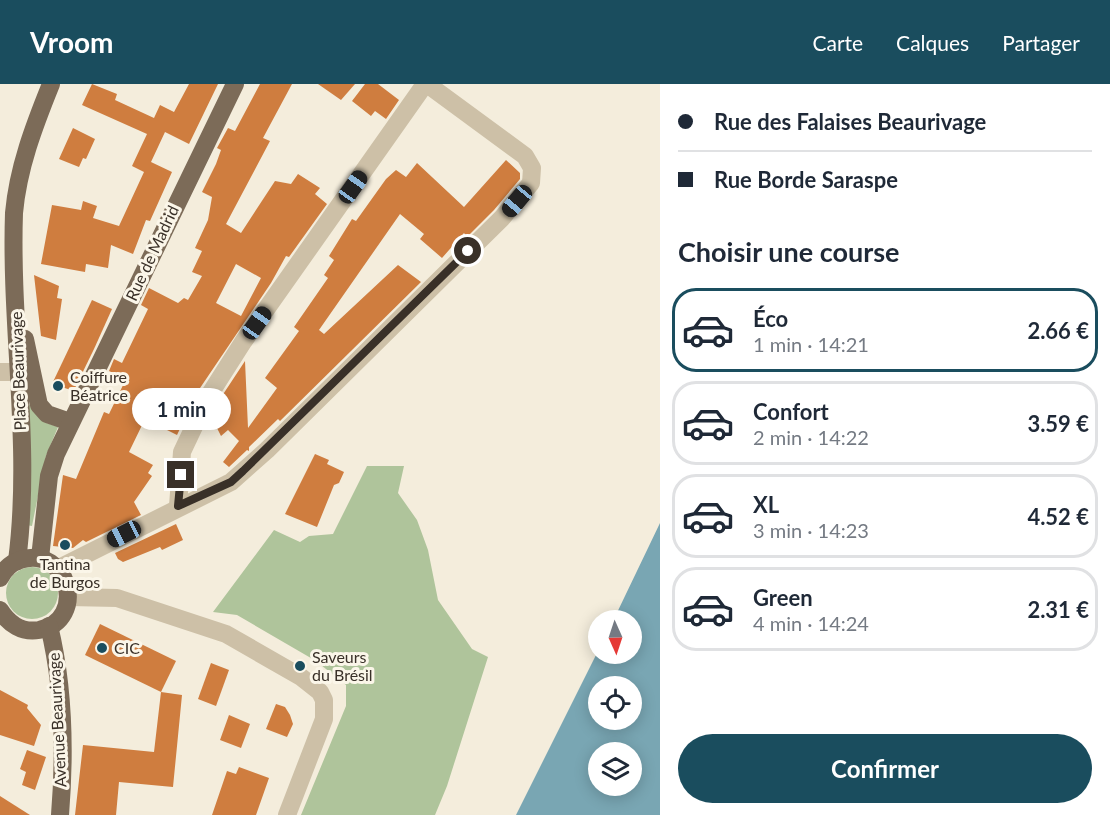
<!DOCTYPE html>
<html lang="fr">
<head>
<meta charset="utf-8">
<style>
  body { margin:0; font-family:Lato,sans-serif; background:#f6f6f7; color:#1f2937; height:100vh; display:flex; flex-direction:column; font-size:22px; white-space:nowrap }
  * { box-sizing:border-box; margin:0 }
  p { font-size:20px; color:#747a83 }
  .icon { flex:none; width:33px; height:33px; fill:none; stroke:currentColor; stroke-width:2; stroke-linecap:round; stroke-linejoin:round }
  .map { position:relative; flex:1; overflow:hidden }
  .drawer { display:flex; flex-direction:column; background:#fff; width:450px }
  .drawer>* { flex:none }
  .guide { display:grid; align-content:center; height:132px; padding:0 18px; background:#fff }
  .needle { width:39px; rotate:177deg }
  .tools { position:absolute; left:588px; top:526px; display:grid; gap:12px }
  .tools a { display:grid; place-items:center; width:54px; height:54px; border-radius:50%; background:#fff; box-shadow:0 3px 15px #0003; font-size:30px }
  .end { position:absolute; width:27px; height:27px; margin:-14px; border:8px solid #393028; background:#fff; box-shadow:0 0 0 3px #fff }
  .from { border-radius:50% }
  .bubble { position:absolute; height:42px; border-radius:21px; background:#fff; box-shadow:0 3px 15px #0003; font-size:20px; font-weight:700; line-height:42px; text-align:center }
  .car { position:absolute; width:18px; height:36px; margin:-18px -9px; border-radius:8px; box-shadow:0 0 4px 2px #0007; background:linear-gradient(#222 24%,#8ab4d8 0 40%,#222 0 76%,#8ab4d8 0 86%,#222 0) }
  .guide b { display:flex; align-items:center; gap:21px; height:57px; font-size:22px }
  .guide b+b { border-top:2px solid #e0e1e3 }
  .guide i { width:15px; height:15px; background:#1f2937 }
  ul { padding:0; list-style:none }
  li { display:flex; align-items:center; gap:18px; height:84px; margin:0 12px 9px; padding:0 6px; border:3px solid #e0e1e3; border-radius:24px }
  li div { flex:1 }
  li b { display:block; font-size:22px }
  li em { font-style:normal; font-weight:700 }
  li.selected { border-color:#1a4d5e }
  li>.icon { width:54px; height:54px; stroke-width:1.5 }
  h2 { padding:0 18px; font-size:27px; line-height:72px }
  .primary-button { display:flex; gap:12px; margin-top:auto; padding:12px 18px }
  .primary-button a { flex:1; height:69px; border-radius:36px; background:#1a4d5e; color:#fff; font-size:24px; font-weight:700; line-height:69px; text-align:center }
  header { display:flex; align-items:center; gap:36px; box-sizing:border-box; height:84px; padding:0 30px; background:#1a4d5e; color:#fff }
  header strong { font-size:28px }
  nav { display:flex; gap:33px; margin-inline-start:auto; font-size:21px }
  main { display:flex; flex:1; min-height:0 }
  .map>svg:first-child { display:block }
</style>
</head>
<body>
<header>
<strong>Vroom</strong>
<nav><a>Carte</a><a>Calques</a><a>Partager</a></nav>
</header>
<main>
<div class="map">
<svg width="660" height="731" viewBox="0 0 660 731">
  <rect width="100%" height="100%" fill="#f4eddc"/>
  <g fill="#afc49b">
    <path d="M27,318L44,338L58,343L46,372L32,442L26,441Z"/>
    <path d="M367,382H404L398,409L417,436L428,466L438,516L472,565L488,573L447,702L435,731H301L346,622V601L316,577L237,531L213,528L274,446L300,458L309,452L333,450Z"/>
    <circle cx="32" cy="509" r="26"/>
  </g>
  <path fill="#79a6b3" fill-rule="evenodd" d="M660,439V731H516L598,567V570H632V537H613ZM598,603H632V636H598ZM598,669H632V702H598Z"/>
  <g fill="#cf7d3f" fill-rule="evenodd">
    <path d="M92,0L117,10L115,16L154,34L160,21L174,28L189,0H218L189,60L165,48L151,78L172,88L150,137L146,136L133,170L111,161L108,184L86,180L85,188L41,180L52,121L81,126L83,117L97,122L93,134L119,142L144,88L132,82L147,50L82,21Z"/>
    <path d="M260,0H292L263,54L270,57L226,140L241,149L275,97L291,100L298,90L320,104L315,110L327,120L289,173L286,172L271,199L268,197L271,199L198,307L177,351L145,335L129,368L153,381L148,389L152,392L134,418L141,431L86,458L83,456L73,464L53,462L63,391L76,395L104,328L109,330L126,295L109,287L114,275L122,279L148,225L141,221L149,204L178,219L184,214L188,216L202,192L192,188L202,167L195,164L208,136L212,113L202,108L216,80L221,66L217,64L228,44L235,47ZM236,180L261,194L241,232L216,219Z"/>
    <path d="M318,0H355L341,16Z"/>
    <path d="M365,0H378L399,16L386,35L375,27L371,32L352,17Z"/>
    <path d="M73,44L95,55L86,75L83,74L79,83L59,75Z"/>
    <path d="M506,76L520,89V95L494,126L467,153L464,149L442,174L420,155L424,150L400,130L319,246L324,250L398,181L421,198L280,337L278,335L249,363V367L247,366L229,383L223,378L239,357L228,346L221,352L216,342L209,338L218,318L245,277L248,344L277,304L265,294L299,247L294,243L328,194L324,191L334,176L329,172L352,135L356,137L386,95L396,86L406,93L417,79L464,123Z"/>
    <path d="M34,191L59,202L57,214L62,215L56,256L41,252Z"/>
    <path d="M92,216L112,225L94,265L75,304L71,306L52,300Z"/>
    <path d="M315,370L329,376L327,380L344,388L339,399L334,401L317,443L285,430Z"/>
    <path d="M176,440L183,456L162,466L160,463L123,478L118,475L115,469Z"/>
    <path d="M100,540L176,577L161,608L85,571Z"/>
    <path d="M211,579L229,586L216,622L198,615Z"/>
    <path d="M0,606L28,621L27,624L41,641L34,662L0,651Z"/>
    <path d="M161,608L182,611L173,703L119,698L116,731H75L83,661L154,668Z"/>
    <path d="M276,620L285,623L290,631L293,640L287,653L266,645Z"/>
    <path d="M229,631L250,640L241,664L220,656Z"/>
    <path d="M27,666L46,673L35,706L22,701L26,688L20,685Z"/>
    <path d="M239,683L269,694L256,731H212L227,687L236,690Z"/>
    <path d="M0,712L30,731H0Z"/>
  </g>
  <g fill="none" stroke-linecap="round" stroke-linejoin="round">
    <g stroke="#cdc0a7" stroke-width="18">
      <path d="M0,288H17"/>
      <path d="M178,422L182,368L208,313L243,258L425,0"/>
      <path d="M59,484L231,398L267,366L502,134L531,99L532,84L525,72L427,0"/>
      <path d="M69,513L117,514L226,550L301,593L320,608L324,616V635L287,731"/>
    </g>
    <g stroke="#7c6b58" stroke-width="18">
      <path d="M25,255L39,321L47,330L70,338"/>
      <path d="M40,474L49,392L56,370L235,0"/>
      <path d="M17,477C32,362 10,245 14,129C18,84 34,42 51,0"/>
      <path d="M0,494C4,486 11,479 20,476C68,460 89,536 39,546C22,549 9,540 0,526"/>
      <path d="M49,542C64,603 65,669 60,731"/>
    </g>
  </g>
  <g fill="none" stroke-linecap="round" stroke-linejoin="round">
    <path stroke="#393028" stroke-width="8" d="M181,391L178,422L231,398L243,387L468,167"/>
  </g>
  <g fill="#1a4d5e" stroke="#fbf6e9" stroke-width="2">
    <circle cx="58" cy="302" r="6"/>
    <circle cx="65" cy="461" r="6"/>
    <circle cx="102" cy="564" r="6"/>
    <circle cx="300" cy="582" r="6"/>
  </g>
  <g text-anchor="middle" stroke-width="6" stroke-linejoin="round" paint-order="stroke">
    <g font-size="16" fill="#393028" stroke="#fbf6e9">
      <text transform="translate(152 169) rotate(-65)" y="6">Rue de Madrid</text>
      <text transform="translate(18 287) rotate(-92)" y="6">Place Beaurivage</text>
      <text transform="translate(57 636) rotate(-93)" y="6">Avenue Beaurivage</text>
    </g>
    <g font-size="16" fill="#393028" stroke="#fbf6e9" text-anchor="start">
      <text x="70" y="299">Coiffure<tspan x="70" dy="18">Béatrice</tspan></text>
      <text x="65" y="486" text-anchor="middle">Tantina<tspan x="65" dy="18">de Burgos</tspan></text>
      <text x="114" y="570">CIC</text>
      <text x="312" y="579">Saveurs<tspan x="312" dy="18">du Brésil</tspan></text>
    </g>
  </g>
</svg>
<div class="tools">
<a><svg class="needle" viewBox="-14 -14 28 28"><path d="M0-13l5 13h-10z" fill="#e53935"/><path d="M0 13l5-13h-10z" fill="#747a83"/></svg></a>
<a><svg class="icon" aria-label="locate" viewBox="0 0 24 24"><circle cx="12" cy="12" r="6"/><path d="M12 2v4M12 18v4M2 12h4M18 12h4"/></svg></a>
<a><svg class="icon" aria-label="layers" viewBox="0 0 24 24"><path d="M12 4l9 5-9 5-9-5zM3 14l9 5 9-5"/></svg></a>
</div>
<i class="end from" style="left:468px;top:167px"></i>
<i class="end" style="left:181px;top:391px"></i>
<div class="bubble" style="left:132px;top:304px;width:99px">1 min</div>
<i class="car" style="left:353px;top:103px;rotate:35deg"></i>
<i class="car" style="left:517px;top:117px;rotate:220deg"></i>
<i class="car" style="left:257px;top:239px;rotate:35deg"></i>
<i class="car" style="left:124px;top:450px;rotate:243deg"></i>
</div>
<section class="drawer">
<div class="guide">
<b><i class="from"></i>Rue des Falaises Beaurivage</b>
<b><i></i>Rue Borde Saraspe</b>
</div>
<h2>Choisir une course</h2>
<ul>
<li class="selected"><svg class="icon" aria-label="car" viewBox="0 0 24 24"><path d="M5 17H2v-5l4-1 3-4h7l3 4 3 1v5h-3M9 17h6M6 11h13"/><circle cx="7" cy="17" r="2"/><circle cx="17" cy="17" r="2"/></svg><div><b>Éco</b><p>1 min · 14:21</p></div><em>2.66 €</em></li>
<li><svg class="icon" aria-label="car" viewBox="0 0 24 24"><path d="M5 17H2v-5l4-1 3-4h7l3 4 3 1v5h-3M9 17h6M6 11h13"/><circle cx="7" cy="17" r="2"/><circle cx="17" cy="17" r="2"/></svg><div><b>Confort</b><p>2 min · 14:22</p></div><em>3.59 €</em></li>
<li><svg class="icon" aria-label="car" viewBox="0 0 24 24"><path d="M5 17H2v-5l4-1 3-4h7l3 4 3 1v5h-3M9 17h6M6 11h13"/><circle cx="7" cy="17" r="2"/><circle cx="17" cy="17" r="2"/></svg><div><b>XL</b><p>3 min · 14:23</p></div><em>4.52 €</em></li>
<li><svg class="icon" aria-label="car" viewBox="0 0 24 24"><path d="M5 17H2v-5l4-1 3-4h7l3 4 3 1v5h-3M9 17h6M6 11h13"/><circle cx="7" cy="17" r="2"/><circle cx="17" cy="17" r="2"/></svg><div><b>Green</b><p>4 min · 14:24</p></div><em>2.31 €</em></li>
</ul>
<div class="primary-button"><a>Confirmer</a></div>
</section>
</main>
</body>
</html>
